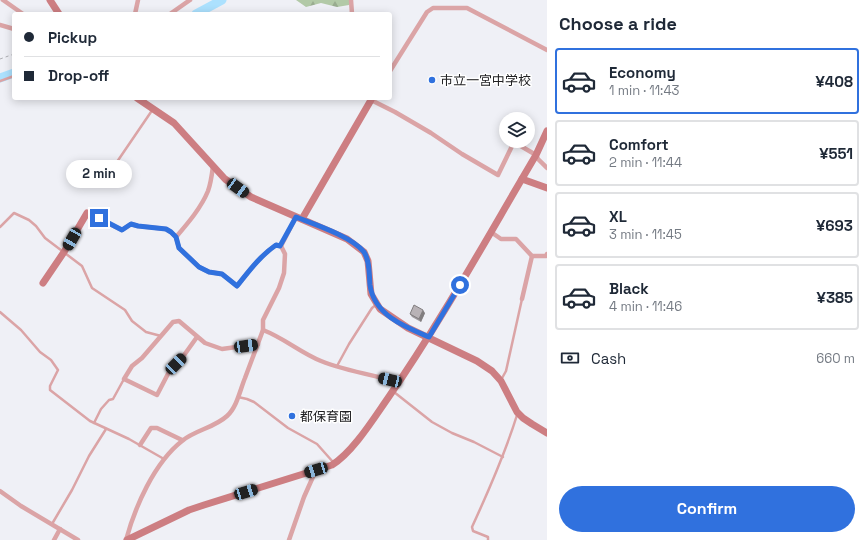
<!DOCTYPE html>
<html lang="en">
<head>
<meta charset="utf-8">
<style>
  body { margin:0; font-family:"Space Grotesk","Noto Sans JP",sans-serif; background:#f6f6f7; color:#1f2937; height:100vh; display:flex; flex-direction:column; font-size:15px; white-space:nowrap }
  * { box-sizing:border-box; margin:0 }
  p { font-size:13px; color:#747a83 }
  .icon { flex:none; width:22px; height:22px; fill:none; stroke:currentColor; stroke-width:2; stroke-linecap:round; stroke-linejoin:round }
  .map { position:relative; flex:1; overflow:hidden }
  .drawer { display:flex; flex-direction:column; background:#fff; width:320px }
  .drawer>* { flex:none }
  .banner { position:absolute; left:12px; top:12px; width:380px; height:88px; border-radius:4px; box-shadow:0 2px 10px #0003; display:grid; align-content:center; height:88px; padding:0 12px; background:#fff }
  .fabs { position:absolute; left:499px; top:112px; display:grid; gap:8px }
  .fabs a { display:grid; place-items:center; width:36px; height:36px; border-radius:50%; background:#fff; box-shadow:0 2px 10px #0003; font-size:20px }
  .end { position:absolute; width:18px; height:18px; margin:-9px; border:5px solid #3071de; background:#fff; box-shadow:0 0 0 2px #fff }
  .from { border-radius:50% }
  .bubble { position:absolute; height:28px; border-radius:14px; background:#fff; box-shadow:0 2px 10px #0003; font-size:13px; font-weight:800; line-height:28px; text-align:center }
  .car { position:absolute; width:12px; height:24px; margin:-12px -6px; border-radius:5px; box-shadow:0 0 3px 1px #0007; background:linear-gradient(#222 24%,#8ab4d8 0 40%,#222 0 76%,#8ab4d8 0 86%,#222 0) }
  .banner b { display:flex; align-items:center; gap:14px; height:38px; font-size:15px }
  .banner b+b { border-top:1px solid #e0e1e3 }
  .banner i { width:10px; height:10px; background:#1f2937 }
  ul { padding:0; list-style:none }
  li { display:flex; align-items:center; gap:12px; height:66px; margin:0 8px 6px; padding:0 4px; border:2px solid #e0e1e3; border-radius:4px }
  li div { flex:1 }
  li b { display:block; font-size:15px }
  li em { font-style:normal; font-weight:800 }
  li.selected { border-color:#3071de }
  li>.icon { width:36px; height:36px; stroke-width:1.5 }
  h2 { padding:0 12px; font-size:18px; line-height:48px }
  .pay { display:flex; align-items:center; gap:10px; height:44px; padding:0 12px; font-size:15px }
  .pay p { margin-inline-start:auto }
  .action { display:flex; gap:8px; margin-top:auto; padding:8px 12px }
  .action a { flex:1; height:46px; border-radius:24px; background:#3071de; color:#fff; font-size:16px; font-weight:800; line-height:46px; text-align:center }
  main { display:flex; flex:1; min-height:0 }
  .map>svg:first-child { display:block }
</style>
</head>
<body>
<main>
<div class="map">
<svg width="547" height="540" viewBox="0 0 547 540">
  <defs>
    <pattern id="forest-firs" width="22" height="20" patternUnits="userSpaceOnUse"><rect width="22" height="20" fill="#b2c9a7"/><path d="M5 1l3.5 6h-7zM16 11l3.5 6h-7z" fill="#99ac8f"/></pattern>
  </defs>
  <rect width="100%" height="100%" fill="#eff0f6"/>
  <path fill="url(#forest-firs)" d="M296,0H349V5L337,7L321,3L306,7Z"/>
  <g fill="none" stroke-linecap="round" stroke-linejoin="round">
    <g stroke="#ace1fe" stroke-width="9">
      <path d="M196,14L222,0"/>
      <path d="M0,78L14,73"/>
    </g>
    <path stroke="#adaeb3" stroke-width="1" stroke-dasharray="3 3" stroke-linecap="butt" d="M0,59L14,54"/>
    <g stroke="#dba4a6" stroke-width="2.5">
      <path d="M0,81L14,76"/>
      <path d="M106,178L153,109"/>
      <path d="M0,227L14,213L29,220L36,226L45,238L82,266L92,288L125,310L132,321L146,332L161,336"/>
      <path d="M0,312L21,330L40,352L51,360L58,370L50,386V390L90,421L129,439L164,459"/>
      <path d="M337,366L349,344L372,308L377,304"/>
      <path d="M501,380L506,371L522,299"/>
      <path d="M394,392L432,422L452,433L474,442L503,457"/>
      <path d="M238,397L247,399L254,402L288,428L317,444L333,462"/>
      <path d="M94,423L101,409L109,400L113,399L124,379"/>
      <path d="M52,524L72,490L89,456L106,429"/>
      <path d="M488,540V537L473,531L472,527C489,490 505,454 517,415"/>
    </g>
    <g stroke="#dba4a6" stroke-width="4.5">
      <path d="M3,0L23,14"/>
      <path d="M351,0L352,14"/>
      <path d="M135,14L138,0"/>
      <path d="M170,14L190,0"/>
      <path d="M0,25L14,29"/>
      <path d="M390,71L427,12L433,8H467L547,50"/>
      <path d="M372,99L371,100L395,112L431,133L462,154L498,175L514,142L536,155L538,159L547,168"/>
      <path d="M87,213L122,230L131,224L138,226L166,229L171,232L176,237L179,248L199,267L209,272L222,274L237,286C249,271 260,256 276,245L281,246"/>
      <path d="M491,232L501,239H516L532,256H546L547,254"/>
      <path d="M176,237C188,223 201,208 208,191C211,183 212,174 213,166"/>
      <path d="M281,246L296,217"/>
      <path d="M522,299L532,256"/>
      <path d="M263,330C284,338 301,353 321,361C346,371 373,375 399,382"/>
      <path d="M197,337L182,358L170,370L157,395L124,379L132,366L142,358L173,322L179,321L205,343L222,349L258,344"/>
      <path d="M140,445L151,428H157L182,440"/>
      <path d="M0,491L21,506L78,540"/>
      <path d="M54,540L60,529"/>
      <path d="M126,540C135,507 154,463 182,441C195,430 214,428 227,416C237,407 240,390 245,378C251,362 257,346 263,330V320L279,288L284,273L285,254L281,246"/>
      <path d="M289,540L304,497L316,470"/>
    </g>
    <g stroke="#cd7e82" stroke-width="7">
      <path d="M50,0L59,14"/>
      <path d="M137,98L174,123L225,179L251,197L347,239L364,252L368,261L371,294L380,309L408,328L477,361L492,371L501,381L517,412L523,418L532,424L547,433"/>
      <path d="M522,179L547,188"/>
      <path d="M302,219L371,100"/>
      <path d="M43,283L64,252L87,213"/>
      <path d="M127,540L189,510L204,505L332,465C353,452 374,418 388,398C442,320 488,236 536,155L547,131"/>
    </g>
  </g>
  <path fill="#9e999d" d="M425,313L421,322L412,317L410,314Z"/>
  <path fill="#817d7f" d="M423,310L425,313L421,322L419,319Z"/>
  <path fill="#b8b2b6" stroke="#817d7f" d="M414,305L423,310L419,319L410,314Z"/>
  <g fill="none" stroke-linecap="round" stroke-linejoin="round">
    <path stroke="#3071de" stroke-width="5" d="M99,218L122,230L131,224L138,226L166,229L171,232L176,237L179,248L199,267L209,272L222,274L237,286C249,271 260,256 276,245L280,246L296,217C314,224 353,237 364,252C370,261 369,275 370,285C374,315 405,327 429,337L460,285"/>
  </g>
  <g fill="#3071de" stroke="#fff" stroke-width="1.5">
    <circle cx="432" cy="80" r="4"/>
    <circle cx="292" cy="416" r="4"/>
  </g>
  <g text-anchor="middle" stroke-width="3" stroke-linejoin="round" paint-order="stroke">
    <g font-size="13" fill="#212123" stroke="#fff" text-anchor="start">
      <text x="440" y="85">市立一宮中学校</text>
      <text x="300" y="421">都保育園</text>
    </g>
  </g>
</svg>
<div class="fabs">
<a><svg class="icon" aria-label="layers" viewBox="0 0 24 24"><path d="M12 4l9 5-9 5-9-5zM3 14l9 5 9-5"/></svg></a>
</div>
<i class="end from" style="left:460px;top:285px"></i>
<i class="end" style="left:99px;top:218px"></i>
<div class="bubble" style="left:66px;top:160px;width:66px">2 min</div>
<i class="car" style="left:238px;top:188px;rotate:126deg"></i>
<i class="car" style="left:72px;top:239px;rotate:210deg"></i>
<i class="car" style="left:246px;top:346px;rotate:82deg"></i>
<i class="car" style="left:176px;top:364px;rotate:45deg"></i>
<i class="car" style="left:390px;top:380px;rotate:283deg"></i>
<i class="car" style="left:316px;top:470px;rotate:253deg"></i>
<i class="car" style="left:246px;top:492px;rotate:73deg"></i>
<div class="banner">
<b><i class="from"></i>Pickup</b>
<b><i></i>Drop-off</b>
</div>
</div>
<section class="drawer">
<h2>Choose a ride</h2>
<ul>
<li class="selected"><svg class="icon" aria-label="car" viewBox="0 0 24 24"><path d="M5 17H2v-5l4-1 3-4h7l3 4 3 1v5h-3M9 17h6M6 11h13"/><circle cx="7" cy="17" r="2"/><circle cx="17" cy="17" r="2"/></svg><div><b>Economy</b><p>1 min · 11:43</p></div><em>¥408</em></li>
<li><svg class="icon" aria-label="car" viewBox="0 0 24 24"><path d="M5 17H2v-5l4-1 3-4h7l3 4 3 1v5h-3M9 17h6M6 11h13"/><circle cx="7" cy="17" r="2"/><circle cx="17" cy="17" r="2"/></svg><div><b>Comfort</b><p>2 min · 11:44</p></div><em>¥551</em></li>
<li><svg class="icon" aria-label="car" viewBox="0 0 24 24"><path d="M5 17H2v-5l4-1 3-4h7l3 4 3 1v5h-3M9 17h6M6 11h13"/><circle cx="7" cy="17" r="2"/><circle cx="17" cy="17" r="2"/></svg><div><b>XL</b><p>3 min · 11:45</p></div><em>¥693</em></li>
<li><svg class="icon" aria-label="car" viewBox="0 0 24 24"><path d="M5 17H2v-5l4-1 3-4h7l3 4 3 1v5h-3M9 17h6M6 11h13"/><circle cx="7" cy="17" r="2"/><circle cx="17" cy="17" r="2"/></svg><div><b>Black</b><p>4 min · 11:46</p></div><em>¥385</em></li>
</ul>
<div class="pay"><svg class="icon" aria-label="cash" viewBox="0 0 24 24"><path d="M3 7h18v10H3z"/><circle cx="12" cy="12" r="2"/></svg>Cash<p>660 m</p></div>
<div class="action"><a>Confirm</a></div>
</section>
</main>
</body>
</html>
